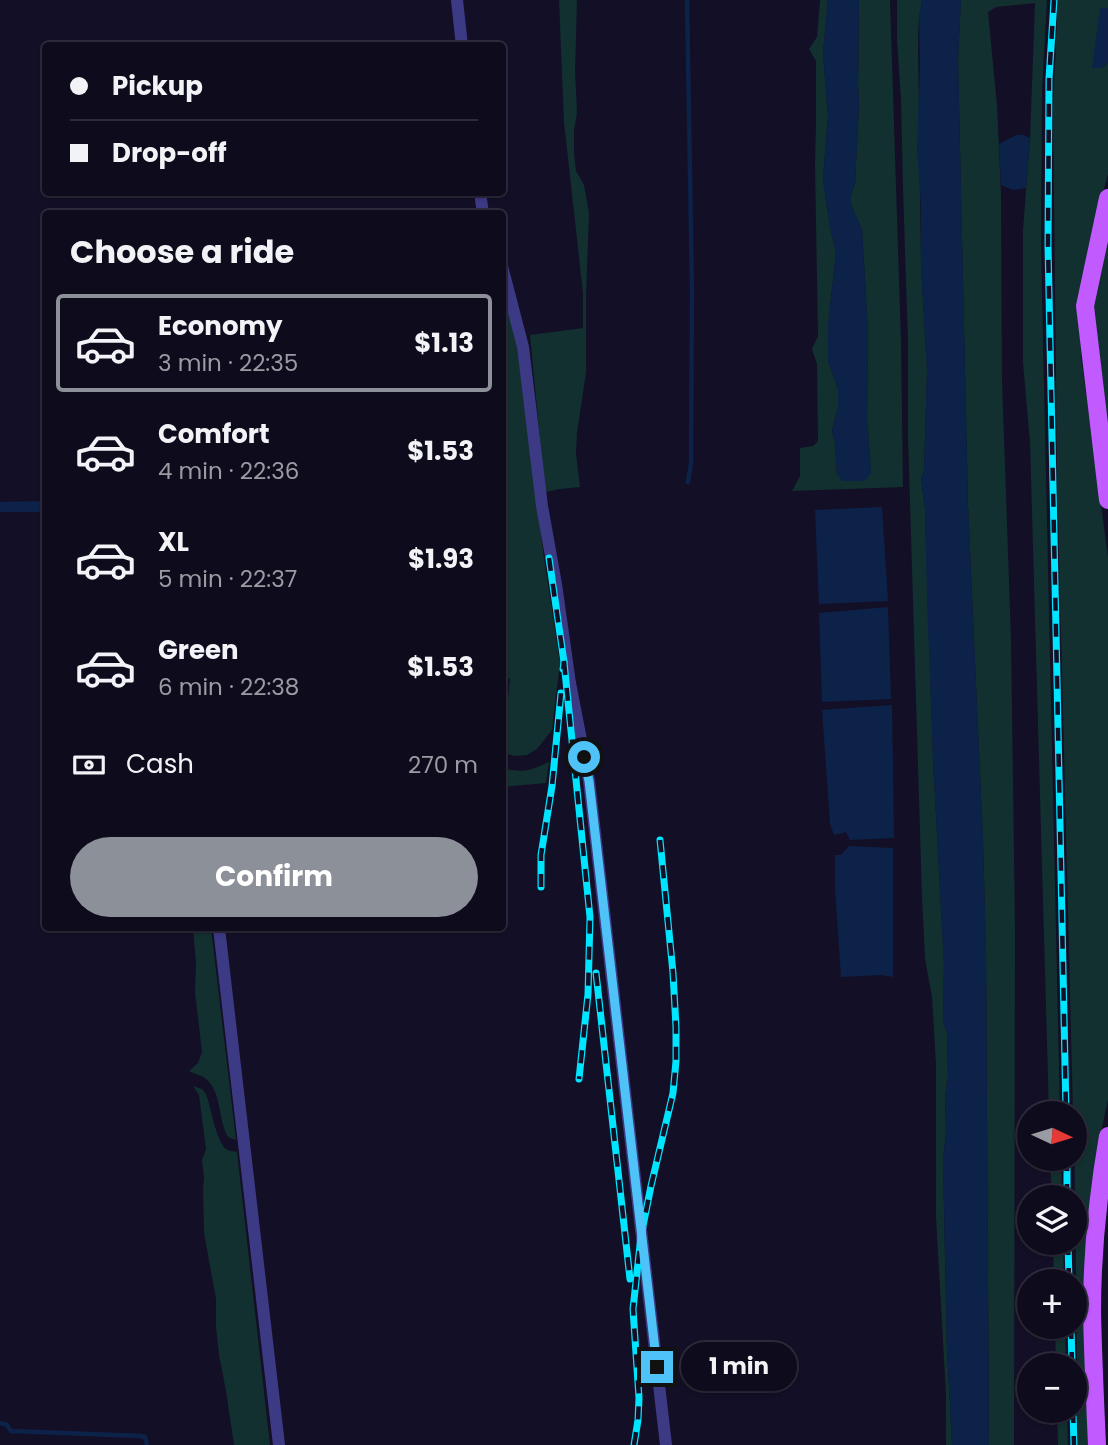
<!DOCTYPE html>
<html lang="en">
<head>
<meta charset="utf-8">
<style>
  body { margin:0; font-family:Poppins,sans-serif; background:#1c1929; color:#f1f3f6; height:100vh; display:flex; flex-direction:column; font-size:26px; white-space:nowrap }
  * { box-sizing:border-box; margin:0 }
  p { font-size:23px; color:#9b9ba3 }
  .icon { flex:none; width:38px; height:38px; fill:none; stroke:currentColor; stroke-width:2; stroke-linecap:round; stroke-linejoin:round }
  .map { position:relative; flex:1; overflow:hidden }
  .drawer { position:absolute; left:42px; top:210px; width:464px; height:721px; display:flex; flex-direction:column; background:#0e0b1c; border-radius:7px; box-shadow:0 2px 5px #0004,0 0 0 2px #2e2b3b }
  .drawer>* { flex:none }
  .guide { position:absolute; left:42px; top:42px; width:464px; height:154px; border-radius:7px; box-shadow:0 2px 5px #0004,0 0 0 2px #2e2b3b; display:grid; align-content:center; height:154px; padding:0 28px; background:#0e0b1c }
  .needle { width:46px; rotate:94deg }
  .buttons { position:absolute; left:1017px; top:1101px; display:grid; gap:14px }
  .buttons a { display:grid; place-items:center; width:70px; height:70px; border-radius:50%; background:#0e0b1c; box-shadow:0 2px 5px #0004,0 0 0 2px #2e2b3b; font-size:35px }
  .end { position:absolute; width:32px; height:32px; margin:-16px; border:9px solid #4fc3f7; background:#111; box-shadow:0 0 0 4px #111 }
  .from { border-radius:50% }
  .bubble { position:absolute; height:49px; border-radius:24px; background:#0e0b1c; box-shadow:0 2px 5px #0004,0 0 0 2px #2e2b3b; font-size:23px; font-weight:700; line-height:49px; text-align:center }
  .guide b { display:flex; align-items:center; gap:24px; height:66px; font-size:26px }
  .guide b+b { border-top:2px solid #2e2b3b }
  .guide i { width:18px; height:18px; background:#f1f3f6 }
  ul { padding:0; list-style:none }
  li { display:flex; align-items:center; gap:21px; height:98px; margin:0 14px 10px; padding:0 14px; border:4px solid transparent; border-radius:7px }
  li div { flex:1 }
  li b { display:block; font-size:26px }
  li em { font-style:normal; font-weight:700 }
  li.selected { border-color:#8c9099 }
  li>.icon { width:63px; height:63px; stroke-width:1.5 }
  h2 { padding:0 28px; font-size:32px; line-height:84px }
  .pay { display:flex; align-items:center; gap:18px; height:77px; padding:0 28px; font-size:26px }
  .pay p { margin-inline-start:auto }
  .cta { display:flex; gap:14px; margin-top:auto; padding:14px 28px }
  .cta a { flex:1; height:80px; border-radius:42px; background:#8c9099; color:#fff; font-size:28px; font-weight:700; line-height:80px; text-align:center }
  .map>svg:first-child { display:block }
</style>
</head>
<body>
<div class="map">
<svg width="1108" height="1445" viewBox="0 0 1108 1445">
  <rect width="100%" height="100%" fill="#130f26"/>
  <g fill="#12302f">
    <path d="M559,0H577L575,72L577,112L574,131V154L576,171L584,185L589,213L586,296V372L577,433L576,454L580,487L560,489L545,492L530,335L583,328V293L564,122Z"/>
    <path d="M820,0H828L823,53L828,116L823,180L830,227L836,253L828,325V361L838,389V407L832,431L835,443L837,475L871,473L867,419L868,332L862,230C855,210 845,206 855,184L859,103L858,87L859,0H890L901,342L903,487L792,491L800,476V448L813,446L818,441L817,364L812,349L818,336L815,164L816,124V61L809,49L817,37Z"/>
    <path d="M897,0H922L919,18L918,40L921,265L927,370L924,472L921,479L925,509L933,759L944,964L943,1021L947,1033L948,1076L945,1097L946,1132L943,1160L947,1349L952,1445H946V1394L936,1217V1065L932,997L925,959L922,897L908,437V342L903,189L901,100L897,40Z"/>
    <path d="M961,0H1047L1042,91L1041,249L1060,1113H1049L1030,442L1023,363V230L1030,138L1035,3L996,7L988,12L997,105L1001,194L1002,380L1011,639L1015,929L1014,1445H989L986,952L983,841L968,506L958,58Z"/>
    <path d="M1058,0H1108V8H1101V68L1108,63V174L1103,192L1080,311L1081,356L1108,557V1100L1102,1127L1090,1221V1445H1078L1074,1113H1073L1057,470L1053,109Z"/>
    <path d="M1108,211V467L1091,282Z"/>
    <path d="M502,286L517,348L544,558L560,663L552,730L537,749L527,755L514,756L502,752L510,679L502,677Z"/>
    <path d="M549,762L546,783L502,787V768C525,773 529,771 549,762Z"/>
    <path d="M193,928H211L236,1140L228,1137C218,1120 222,1091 205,1078C201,1075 194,1074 189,1071L198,1063L202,1052L195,992L196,963Z"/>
    <path d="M193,1086L202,1089L206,1094C211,1107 216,1141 226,1149C229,1151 233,1151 237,1152L270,1445H234L226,1391L219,1355L216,1327V1299L204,1233L203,1189L204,1178L202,1160L206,1149L199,1095Z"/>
    <path d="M1050,1159H1061L1062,1197H1052Z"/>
    <path d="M1053,1243H1063L1064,1281H1054Z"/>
    <path d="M1055,1327H1065L1066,1365H1056Z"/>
    <path d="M1057,1411H1067L1068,1445H1058Z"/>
  </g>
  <g fill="#0c2248">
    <path d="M828,0H859L858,87L859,103L855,184C845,206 855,210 862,230L868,332L867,419L871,473L865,481H843L837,475L835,443L832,431L838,407V389L828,361V325L836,253L830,227L823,180L828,116L823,53Z"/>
    <path d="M922,0H961L958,58L968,506L983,841L986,952L989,1445H952L947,1349L943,1160L946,1132L945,1097L948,1076L947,1033L943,1021L944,964L933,759L927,598L925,509L921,479L924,472L927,370L921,265V205L917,150L920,64L919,17Z"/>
    <path d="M1100,8H1108V63L1101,68H1092Z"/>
    <path d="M1016,135H1023L1030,138L1026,188L1013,190L1001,185L999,144Z"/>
    <path d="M45,501V512H0V502Z"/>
    <path d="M882,507L888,601L819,604L815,510Z"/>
    <path d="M888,607L891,699L822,702L819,613Z"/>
    <path d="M892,705L894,838L850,840L846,832L834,835L830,824L822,710Z"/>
    <path d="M849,846L893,848V977L881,975L841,977L835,888V855H841Z"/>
  </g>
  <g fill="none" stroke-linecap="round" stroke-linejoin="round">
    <g stroke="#0c2248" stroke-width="4.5">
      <path d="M687,0L692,290L691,463L688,482"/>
      <path d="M0,1423L7,1425L11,1431L141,1436L145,1437L147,1445"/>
    </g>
    <g stroke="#3d3a85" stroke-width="12">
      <path d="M457,0L462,46"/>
      <path d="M480,192L483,214"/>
      <path d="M502,266L523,347L542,506L556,584L570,683L589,781L666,1445"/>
      <path d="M219,928L279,1445"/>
    </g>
    <g stroke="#c25bff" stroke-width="18">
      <path d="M1108,198L1085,306L1108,500"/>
      <path d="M1097,1445C1095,1401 1093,1356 1092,1312C1092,1253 1098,1194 1108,1136"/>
    </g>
    <defs>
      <g id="rail">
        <path d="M1054,0L1049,79L1048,245L1066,1113"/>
        <path d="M549,558L564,662L563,669"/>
        <path d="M564,662L590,917L588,994L579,1079"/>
        <path d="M541,887V855L552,786L561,693"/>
        <path d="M596,973L630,1279"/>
        <path d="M1067,1158V1197"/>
        <path d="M1068,1242L1069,1281"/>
        <path d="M1071,1326L1072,1365"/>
        <path d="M1073,1410L1074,1445"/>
        <path d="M634,1445L638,1420L639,1398L633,1309L641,1236L651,1186L673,1093L676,1061V1027L673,973L660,840"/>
      </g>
    </defs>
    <use href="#rail" stroke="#00e5ff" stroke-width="7"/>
    <use href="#rail" stroke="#130f26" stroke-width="4.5" stroke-dasharray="13" stroke-linecap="butt"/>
  </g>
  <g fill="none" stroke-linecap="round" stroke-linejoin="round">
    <path stroke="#4fc3f7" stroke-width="9" d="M584,757L589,781L657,1367"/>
  </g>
</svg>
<div class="buttons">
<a><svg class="needle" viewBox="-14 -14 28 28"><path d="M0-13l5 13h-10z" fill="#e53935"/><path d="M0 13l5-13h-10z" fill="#9b9ba3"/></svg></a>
<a><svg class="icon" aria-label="layers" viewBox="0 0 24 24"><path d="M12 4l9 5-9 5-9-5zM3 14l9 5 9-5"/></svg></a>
<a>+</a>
<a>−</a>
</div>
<i class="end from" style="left:584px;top:757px"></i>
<i class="end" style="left:657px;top:1367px"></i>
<div class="bubble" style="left:681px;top:1342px;width:116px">1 min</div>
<div class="guide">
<b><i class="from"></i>Pickup</b>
<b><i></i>Drop-off</b>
</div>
<section class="drawer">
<h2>Choose a ride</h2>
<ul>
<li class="selected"><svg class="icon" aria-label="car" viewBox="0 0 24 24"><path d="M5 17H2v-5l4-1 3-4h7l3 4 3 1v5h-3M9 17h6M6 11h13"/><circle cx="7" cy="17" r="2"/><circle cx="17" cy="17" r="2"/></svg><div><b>Economy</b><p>3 min · 22:35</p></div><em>$1.13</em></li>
<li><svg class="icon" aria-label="car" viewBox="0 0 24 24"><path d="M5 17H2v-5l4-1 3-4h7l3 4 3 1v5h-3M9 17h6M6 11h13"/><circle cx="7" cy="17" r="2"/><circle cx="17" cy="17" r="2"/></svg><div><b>Comfort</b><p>4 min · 22:36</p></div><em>$1.53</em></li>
<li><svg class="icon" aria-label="car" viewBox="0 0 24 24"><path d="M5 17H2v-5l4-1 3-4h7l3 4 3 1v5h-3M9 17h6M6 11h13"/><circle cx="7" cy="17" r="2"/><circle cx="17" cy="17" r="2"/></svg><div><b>XL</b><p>5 min · 22:37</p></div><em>$1.93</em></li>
<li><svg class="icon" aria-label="car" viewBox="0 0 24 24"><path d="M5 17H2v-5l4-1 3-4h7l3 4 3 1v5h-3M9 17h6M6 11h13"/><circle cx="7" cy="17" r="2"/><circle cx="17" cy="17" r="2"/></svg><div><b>Green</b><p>6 min · 22:38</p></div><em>$1.53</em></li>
</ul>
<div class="pay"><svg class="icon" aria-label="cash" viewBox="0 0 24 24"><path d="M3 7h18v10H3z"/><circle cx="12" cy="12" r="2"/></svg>Cash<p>270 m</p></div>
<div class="cta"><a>Confirm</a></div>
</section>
</div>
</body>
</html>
